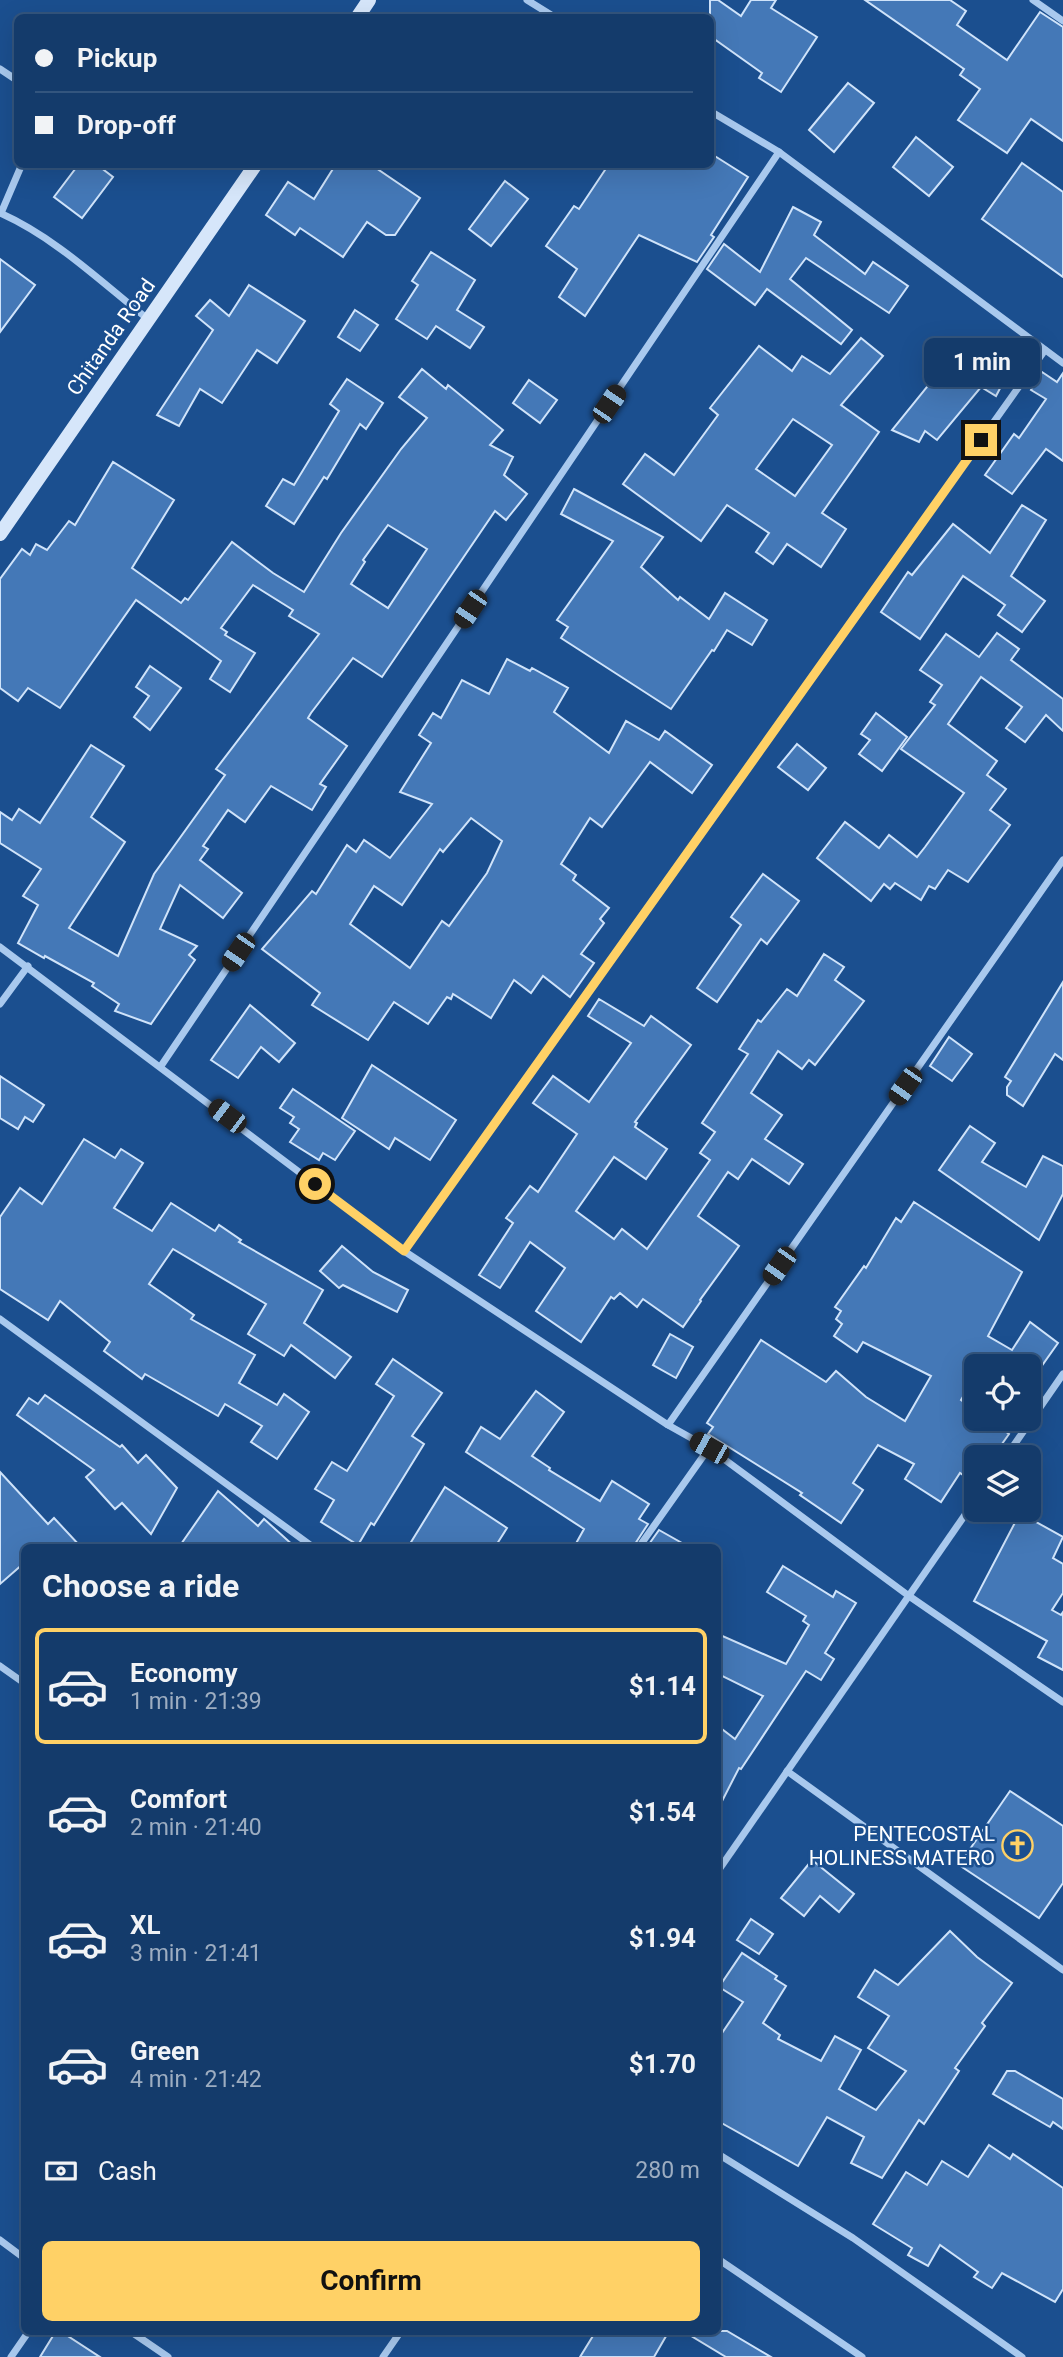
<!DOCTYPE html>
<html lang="en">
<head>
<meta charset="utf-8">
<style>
  body { margin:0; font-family:Roboto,sans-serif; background:#214673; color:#f1f3f6; height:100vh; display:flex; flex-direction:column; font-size:26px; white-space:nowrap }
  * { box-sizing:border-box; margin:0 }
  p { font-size:23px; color:#9dadc1 }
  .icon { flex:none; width:38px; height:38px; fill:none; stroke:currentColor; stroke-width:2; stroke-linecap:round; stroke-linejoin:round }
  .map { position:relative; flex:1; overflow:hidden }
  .side { position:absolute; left:21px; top:1544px; width:700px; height:791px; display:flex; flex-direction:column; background:#143b6b; border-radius:10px; box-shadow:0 7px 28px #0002,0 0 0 2px #33557e }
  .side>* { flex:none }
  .hud { position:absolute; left:14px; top:14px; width:700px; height:154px; border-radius:10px; box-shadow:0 7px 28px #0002,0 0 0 2px #33557e; display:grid; align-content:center; height:154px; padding:0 21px; background:#143b6b }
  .tools { position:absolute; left:964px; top:1354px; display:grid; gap:14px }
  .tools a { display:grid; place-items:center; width:77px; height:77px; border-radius:10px; background:#143b6b; box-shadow:0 7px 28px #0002,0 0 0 2px #33557e; font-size:35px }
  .end { position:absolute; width:32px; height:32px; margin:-16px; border:9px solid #ffd166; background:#111; box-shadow:0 0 0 4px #111 }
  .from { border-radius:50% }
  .bubble { position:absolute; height:49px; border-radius:10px; background:#143b6b; box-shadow:0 7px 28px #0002,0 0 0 2px #33557e; font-size:23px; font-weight:700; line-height:49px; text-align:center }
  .car { position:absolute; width:21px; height:42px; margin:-21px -10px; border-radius:9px; box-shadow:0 0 5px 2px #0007; background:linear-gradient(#222 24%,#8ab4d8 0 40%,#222 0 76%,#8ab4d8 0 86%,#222 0) }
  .hud b { display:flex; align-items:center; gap:24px; height:66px; font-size:26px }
  .hud b+b { border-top:2px solid #33557e }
  .hud i { width:18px; height:18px; background:#f1f3f6 }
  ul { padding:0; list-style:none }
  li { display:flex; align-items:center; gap:21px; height:116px; margin:0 14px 10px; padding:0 7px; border:4px solid transparent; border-radius:10px }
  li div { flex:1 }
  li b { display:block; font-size:26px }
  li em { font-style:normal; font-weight:700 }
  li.selected { border-color:#ffd166 }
  li>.icon { width:63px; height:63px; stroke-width:1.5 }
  h2 { padding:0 21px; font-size:32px; line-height:84px }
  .pay { display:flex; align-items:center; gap:18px; height:77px; padding:0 21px; font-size:26px }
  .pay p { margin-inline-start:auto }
  .button { display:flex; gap:14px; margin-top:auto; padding:14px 21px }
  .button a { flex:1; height:80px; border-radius:10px; background:#ffd166; color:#111; font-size:28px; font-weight:700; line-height:80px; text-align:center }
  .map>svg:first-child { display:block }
</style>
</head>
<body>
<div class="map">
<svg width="1063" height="2357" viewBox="0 0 1063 2357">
  <rect width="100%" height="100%" fill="#1b4f8f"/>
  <g fill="#4478b7" stroke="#cfe3fa" stroke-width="2" fill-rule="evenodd">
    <path d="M710,0H718L741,16L751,0H776L771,8L817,37L781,92L759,78L762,73L710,36Z"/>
    <path d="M865,0H950L966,11L957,25L1007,60L1040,12L1063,27V141L1031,119L1007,153L958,120L980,89L960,75L964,69Z"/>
    <path d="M848,83L874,103L834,152L809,130Z"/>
    <path d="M916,137L953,167L929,196L893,167Z"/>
    <path d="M710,153L748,177L711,235L714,237L697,262L639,235L585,316L559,297L577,269L546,246L574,206L579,209L609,164H710Z"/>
    <path d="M1022,163L1063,192V277L982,219Z"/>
    <path d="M79,164H96L113,177L82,218L54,197Z"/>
    <path d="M336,164H370L420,198L395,235H386L367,222L343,257L300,228L295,235L266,215L288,182L314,199Z"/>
    <path d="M505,181L528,199L491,246L469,229Z"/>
    <path d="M793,207L821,222L814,235L865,274L873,262L908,286L889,313L806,258L790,279L852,330L841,344L767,289L755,305L707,269L724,244L760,272Z"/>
    <path d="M431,252L475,280L457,310L484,327L470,348L436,326L427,339L396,319L418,285L412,281Z"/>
    <path d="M0,259L35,285L0,332Z"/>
    <path d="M249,285L305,321L277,363L257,350L222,403L200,389L179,426L157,415L213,330L196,316L210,300L229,316Z"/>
    <path d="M355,310L378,325L360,351L338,337Z"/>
    <path d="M861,338L883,356L841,405L879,432L822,513L846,529L821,567L787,544L773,564L756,552L769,533L727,505L701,541L623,484L645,454L674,475L718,415L710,408L759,346L792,371L802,356L830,374ZM793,419L832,445L795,496L756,469Z"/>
    <path d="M957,343L984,361L982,364L1006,377L996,396L981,387L937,440L925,431L919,442L892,430L927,387Z"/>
    <path d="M422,369L446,389L448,385L503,430L490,445L513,457L504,475L527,494L506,520L495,511L382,677L353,658L311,713L308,718L347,746L320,784L326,787L312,810L271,786L245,822L228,810L203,846L208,849L200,860L242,893L223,918L180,885L160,929L197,946L189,955L195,960L151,1024L115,1011L119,1004L92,986L94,983L45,956L44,958L18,943L38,905L23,896L41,869L0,843V812L12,820L19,809L40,823L91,745L124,766L91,817L125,842L69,928L118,956L154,874L225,775L216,769L319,634L289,616L293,610L253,585L221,628L227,632L225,635L255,653L230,692L210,679L221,661L136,600L60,708L28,688L18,701L0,688V579L22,549L30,555L36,544L47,550L69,521L75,525L113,462L174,500L132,568L181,603L185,598L188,600L232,542L273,573L304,592L341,533L401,449L427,418L399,397ZM388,525L427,549L388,608L351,584L365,562L363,560Z"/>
    <path d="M1042,372L1057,382L1063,373V461L1046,449L1012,494L985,475L1014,434L1019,438L1046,399L1031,390Z"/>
    <path d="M347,379L383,403L366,429L360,424L327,479L324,477L294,524L266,506L283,479L294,485L339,411L330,404Z"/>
    <path d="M529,380L557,400L540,423L513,403Z"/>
    <path d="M574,489L663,537L641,567L678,600L680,597L709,619L725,593L767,620L752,645L727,630L714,651L712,650L671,709L561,638L568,627L557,620L613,541L561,514Z"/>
    <path d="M1022,505L1046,520L1011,576L1045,601L1022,632L998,615L1005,605L963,576L920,639L881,612L908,572L912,575L953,524L990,553Z"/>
    <path d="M997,633L1019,649L1011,660L1063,699V731L1046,715L1025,742L1006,728L1022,707L981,677L948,724L997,761L987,775L1006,789L990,810L1010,825L968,882L948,870L935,889L929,886L921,900L895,883L890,889L884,884L871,901L817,858L845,822L879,848L889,835L917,857L925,847L964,793L901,749L935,705L930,702L942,685L920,670L946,634L979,657Z"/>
    <path d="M507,659L530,671L532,668L568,688L554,712L609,753L626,721L659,740L665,731L712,765L692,793L650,762L602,827L590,818L561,864L576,875L573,880L609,908L600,919L604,923L581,954L594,963L570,997L543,976L531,993L514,980L491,1018L453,994L451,999L447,997L428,1024L394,1002L368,1040L312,1005L320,993L262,949L312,891L316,894L347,845L356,852L364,840L390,858L432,804L400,792L431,743L419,735L433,713L441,718L462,680L489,694ZM471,818L502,841L487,873L449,926L442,921L410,968L350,924L374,886L402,905L440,849L443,852Z"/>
    <path d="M150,666L181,688L150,730L134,717L149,696L136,687Z"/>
    <path d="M876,713L907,737L882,771L859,754L870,740L861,734Z"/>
    <path d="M797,744L826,768L808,790L778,767Z"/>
    <path d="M763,874L799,901L767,944L761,939L717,1002L697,988L741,925L731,917Z"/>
    <path d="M824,954L844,967L835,980L864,1001L815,1065L809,1060L802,1069L778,1051L751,1093L782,1115L765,1139L803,1164L789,1184L752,1159L738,1179L728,1172L698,1216L739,1246L700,1300L701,1301L683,1327L643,1299L637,1307L620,1293L614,1299L611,1297L581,1342L536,1311L565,1268L530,1242L500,1288L479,1275L513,1223L506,1218L530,1186L538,1192L577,1134L533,1103L553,1076L589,1102L631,1043L588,1016L599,999L644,1026L651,1016L691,1045L635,1122L637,1123L635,1127L667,1149L646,1179L614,1157L576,1211L614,1239L622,1229L647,1249L710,1160L700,1153L715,1132L702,1123L748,1054L739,1049L758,1020L761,1022L787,989L797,996Z"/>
    <path d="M1063,982V1060L1055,1054L1023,1106L1007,1095V1087L1011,1081L1005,1077Z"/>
    <path d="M250,1005L295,1043L279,1062L261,1047L238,1078L211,1060Z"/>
    <path d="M949,1037L972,1054L952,1081L930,1066Z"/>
    <path d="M372,1065L456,1120L430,1160L395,1138L389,1149L342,1118Z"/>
    <path d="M0,1076L44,1105L33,1122L25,1117L18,1129L0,1118Z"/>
    <path d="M293,1089L355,1131L335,1160L323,1153L319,1160L290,1142L299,1129L290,1123L294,1117L280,1108Z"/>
    <path d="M970,1126L995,1143L982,1162L1026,1187L1043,1156L1063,1166V1194L1039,1240L939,1170Z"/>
    <path d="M84,1139L115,1158L121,1149L143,1163L114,1208L152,1231L171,1203L215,1231L219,1225L241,1240L239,1242L323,1290L304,1323L351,1357L335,1378L291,1345L284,1356L248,1334L266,1304L173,1249L149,1284L194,1315L191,1319L255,1355L239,1383L277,1405L284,1394L309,1412L277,1459L251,1442L262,1426L225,1404L218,1416L145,1374L142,1379L104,1351L110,1342L60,1301L48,1320L0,1289V1217L20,1188L42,1204Z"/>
    <path d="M914,1202L1022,1272L988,1336L1012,1350L1030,1322L1058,1343L1041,1367H976V1375L961,1400L976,1411V1419H988L1009,1434L992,1458H976V1484L960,1473L941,1502L905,1479L914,1464L878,1445L853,1483L863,1490L841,1523L800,1495L802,1493L708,1434L713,1427L707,1423L761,1340L826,1382L836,1371L866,1397L905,1421L931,1376L863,1342L857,1352L834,1336L842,1324L836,1319L841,1311L835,1307L864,1266L866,1268L896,1218L901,1222Z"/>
    <path d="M342,1246L373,1272L408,1290L397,1312L343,1285L339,1288L320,1271Z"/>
    <path d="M670,1334L693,1347L676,1378L653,1365Z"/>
    <path d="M393,1359L442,1393L412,1436L424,1444L374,1525L371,1523L358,1545L321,1522L334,1500L315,1489L332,1462L347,1471L394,1396L376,1384Z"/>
    <path d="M536,1391L564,1412L532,1456L550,1468L549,1470L600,1501L612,1481L649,1504L639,1519L648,1524L633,1547H574L584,1529L466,1452L481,1427L500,1439Z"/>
    <path d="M45,1395L120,1447L122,1445L138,1463L146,1455L177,1488L151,1534L122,1503L115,1509L86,1477L94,1470L17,1415L29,1398L38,1404Z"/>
    <path d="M0,1472L48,1524L54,1518L81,1547H24V1563L0,1584Z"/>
    <path d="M445,1487L507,1528L495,1547H408Z"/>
    <path d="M218,1491L258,1526L264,1519L295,1547H179Z"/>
    <path d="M1020,1513L1063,1537L1053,1558L1063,1564V1593L1052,1610L1061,1615L1063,1612V1670L1038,1657L1047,1641L974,1601Z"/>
    <path d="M659,1530L689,1547H647Z"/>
    <path d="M783,1566L833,1597L836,1591L856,1603L825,1653L834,1659L821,1680L806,1671L741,1769L739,1768L718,1809V1726L735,1739L763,1696L718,1674V1634L786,1664L809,1625L803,1621L806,1616L767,1592Z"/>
    <path d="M1010,1791L1063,1826V1883L1039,1918L959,1865Z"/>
    <path d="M812,1860L854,1894L839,1912L820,1896L804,1916L781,1898Z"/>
    <path d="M751,1919L773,1934L759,1954L737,1940Z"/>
    <path d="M950,1931L977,1957L1012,1983L982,2023L985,2026L955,2068L959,2071L924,2124L919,2120L882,2178L851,2163L864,2137L827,2117L798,2166L718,2121V2039L743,2002L719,1987L742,1953L777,1976L775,1979L786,1986L763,2023L780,2035L778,2039L821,2061L835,2036L861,2050L839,2089L876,2110L906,2071L868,2048L889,2016L858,1997L875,1970L898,1985Z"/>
    <path d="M1007,2071H1015L1063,2099V2129L1053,2122L1050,2127L993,2094Z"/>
    <path d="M989,2145L1010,2159L1013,2154L1063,2188V2289L1055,2302L1002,2273L992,2288L974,2277L978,2272L940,2245L928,2266L908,2255L912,2248L873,2224L906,2172L927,2185L942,2161L968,2177Z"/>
    <path d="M56,2331H60L100,2357H40Z"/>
    <path d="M596,2331H669L654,2357H580Z"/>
    <path d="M683,2331H727L771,2357H726Z"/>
  </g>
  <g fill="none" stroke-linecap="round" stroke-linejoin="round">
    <g stroke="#a9c9ee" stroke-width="7">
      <path d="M527,0L556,18"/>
      <path d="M1033,0L1063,21"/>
      <path d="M0,69L18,81"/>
      <path d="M710,111L779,152L1063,363"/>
      <path d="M0,213C56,238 101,282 149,320"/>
      <path d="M1,213L22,164"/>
      <path d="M0,947L404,1251L668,1425L709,1448L909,1596L1063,1702"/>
      <path d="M0,1004L28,966"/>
      <path d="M161,1066L779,152"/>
      <path d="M404,1251L1045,350"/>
      <path d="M0,1319L313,1547"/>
      <path d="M668,1425L1063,860"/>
      <path d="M1005,1458L1063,1374"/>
      <path d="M639,1547L709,1448"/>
      <path d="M0,1666L24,1683"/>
      <path d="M787,1771L1063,1970"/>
      <path d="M718,1871L976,1499"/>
      <path d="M718,2154L853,2238L1022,2357"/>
      <path d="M0,2240L24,2258"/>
      <path d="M718,2259L862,2357"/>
      <path d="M130,2331L168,2357"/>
      <path d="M11,2357L29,2331"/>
      <path d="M383,2357L401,2331"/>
    </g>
    <g stroke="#d6e6fa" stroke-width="14">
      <path d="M357,18L369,0"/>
      <path d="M0,534L256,164"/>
    </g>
  </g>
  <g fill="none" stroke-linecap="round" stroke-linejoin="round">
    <path stroke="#ffd166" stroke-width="9" d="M315,1184L404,1251L981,440"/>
  </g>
  <defs>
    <symbol id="church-ring" viewBox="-11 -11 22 22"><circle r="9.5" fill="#1b4f8f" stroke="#ffd166" stroke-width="1.5"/><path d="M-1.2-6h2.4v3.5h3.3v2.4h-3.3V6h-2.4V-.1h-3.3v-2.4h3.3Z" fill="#ffd166"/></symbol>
  </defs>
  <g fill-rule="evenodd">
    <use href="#church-ring" x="1000" y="1828" width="35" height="35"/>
  </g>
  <g text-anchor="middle" stroke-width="5" stroke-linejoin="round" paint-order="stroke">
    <g font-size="21" fill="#fff" stroke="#1b4f8f">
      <text transform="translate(111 337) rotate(-55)" y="7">Chitanda Road</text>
    </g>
    <g font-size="21" fill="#fff" stroke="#1b4f8f" text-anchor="end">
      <text x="995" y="1841">PENTECOSTAL<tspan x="995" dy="24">HOLINESS MATERO</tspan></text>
    </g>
  </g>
</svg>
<div class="tools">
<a><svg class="icon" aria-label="locate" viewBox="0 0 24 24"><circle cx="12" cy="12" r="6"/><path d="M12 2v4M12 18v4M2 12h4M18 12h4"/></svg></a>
<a><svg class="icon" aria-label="layers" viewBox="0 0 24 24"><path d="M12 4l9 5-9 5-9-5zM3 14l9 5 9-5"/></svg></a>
</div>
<i class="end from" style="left:315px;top:1184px"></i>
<i class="end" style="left:981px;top:440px"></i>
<div class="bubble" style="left:924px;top:338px;width:116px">1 min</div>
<i class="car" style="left:609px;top:404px;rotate:34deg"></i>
<i class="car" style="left:470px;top:609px;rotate:214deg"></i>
<i class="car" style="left:238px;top:952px;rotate:214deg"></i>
<i class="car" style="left:905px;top:1086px;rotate:215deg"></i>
<i class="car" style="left:227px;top:1116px;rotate:307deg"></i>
<i class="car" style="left:779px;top:1266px;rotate:215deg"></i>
<i class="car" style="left:709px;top:1448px;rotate:299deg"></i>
<div class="hud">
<b><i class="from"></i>Pickup</b>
<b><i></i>Drop-off</b>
</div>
<section class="side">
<h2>Choose a ride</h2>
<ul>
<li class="selected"><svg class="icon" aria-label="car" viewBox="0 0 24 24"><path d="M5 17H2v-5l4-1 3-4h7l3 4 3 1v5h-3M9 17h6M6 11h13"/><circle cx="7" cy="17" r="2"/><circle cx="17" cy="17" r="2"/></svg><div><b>Economy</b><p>1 min · 21:39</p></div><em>$1.14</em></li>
<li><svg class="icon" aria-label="car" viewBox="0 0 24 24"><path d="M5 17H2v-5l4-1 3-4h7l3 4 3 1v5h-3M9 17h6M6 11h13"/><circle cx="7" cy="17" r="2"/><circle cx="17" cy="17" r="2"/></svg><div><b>Comfort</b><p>2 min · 21:40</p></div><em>$1.54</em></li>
<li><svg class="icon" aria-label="car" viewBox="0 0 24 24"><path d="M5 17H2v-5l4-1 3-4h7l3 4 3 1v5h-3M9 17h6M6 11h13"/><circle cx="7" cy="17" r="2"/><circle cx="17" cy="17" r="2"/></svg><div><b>XL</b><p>3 min · 21:41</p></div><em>$1.94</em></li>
<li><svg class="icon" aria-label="car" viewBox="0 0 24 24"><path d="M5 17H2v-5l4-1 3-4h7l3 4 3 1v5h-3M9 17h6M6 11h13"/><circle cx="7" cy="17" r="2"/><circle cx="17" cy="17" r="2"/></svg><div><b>Green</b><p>4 min · 21:42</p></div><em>$1.70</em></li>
</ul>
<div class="pay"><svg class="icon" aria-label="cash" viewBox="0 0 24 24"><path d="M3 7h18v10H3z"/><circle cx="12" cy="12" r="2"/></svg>Cash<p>280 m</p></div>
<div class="button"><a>Confirm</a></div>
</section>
</div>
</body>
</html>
